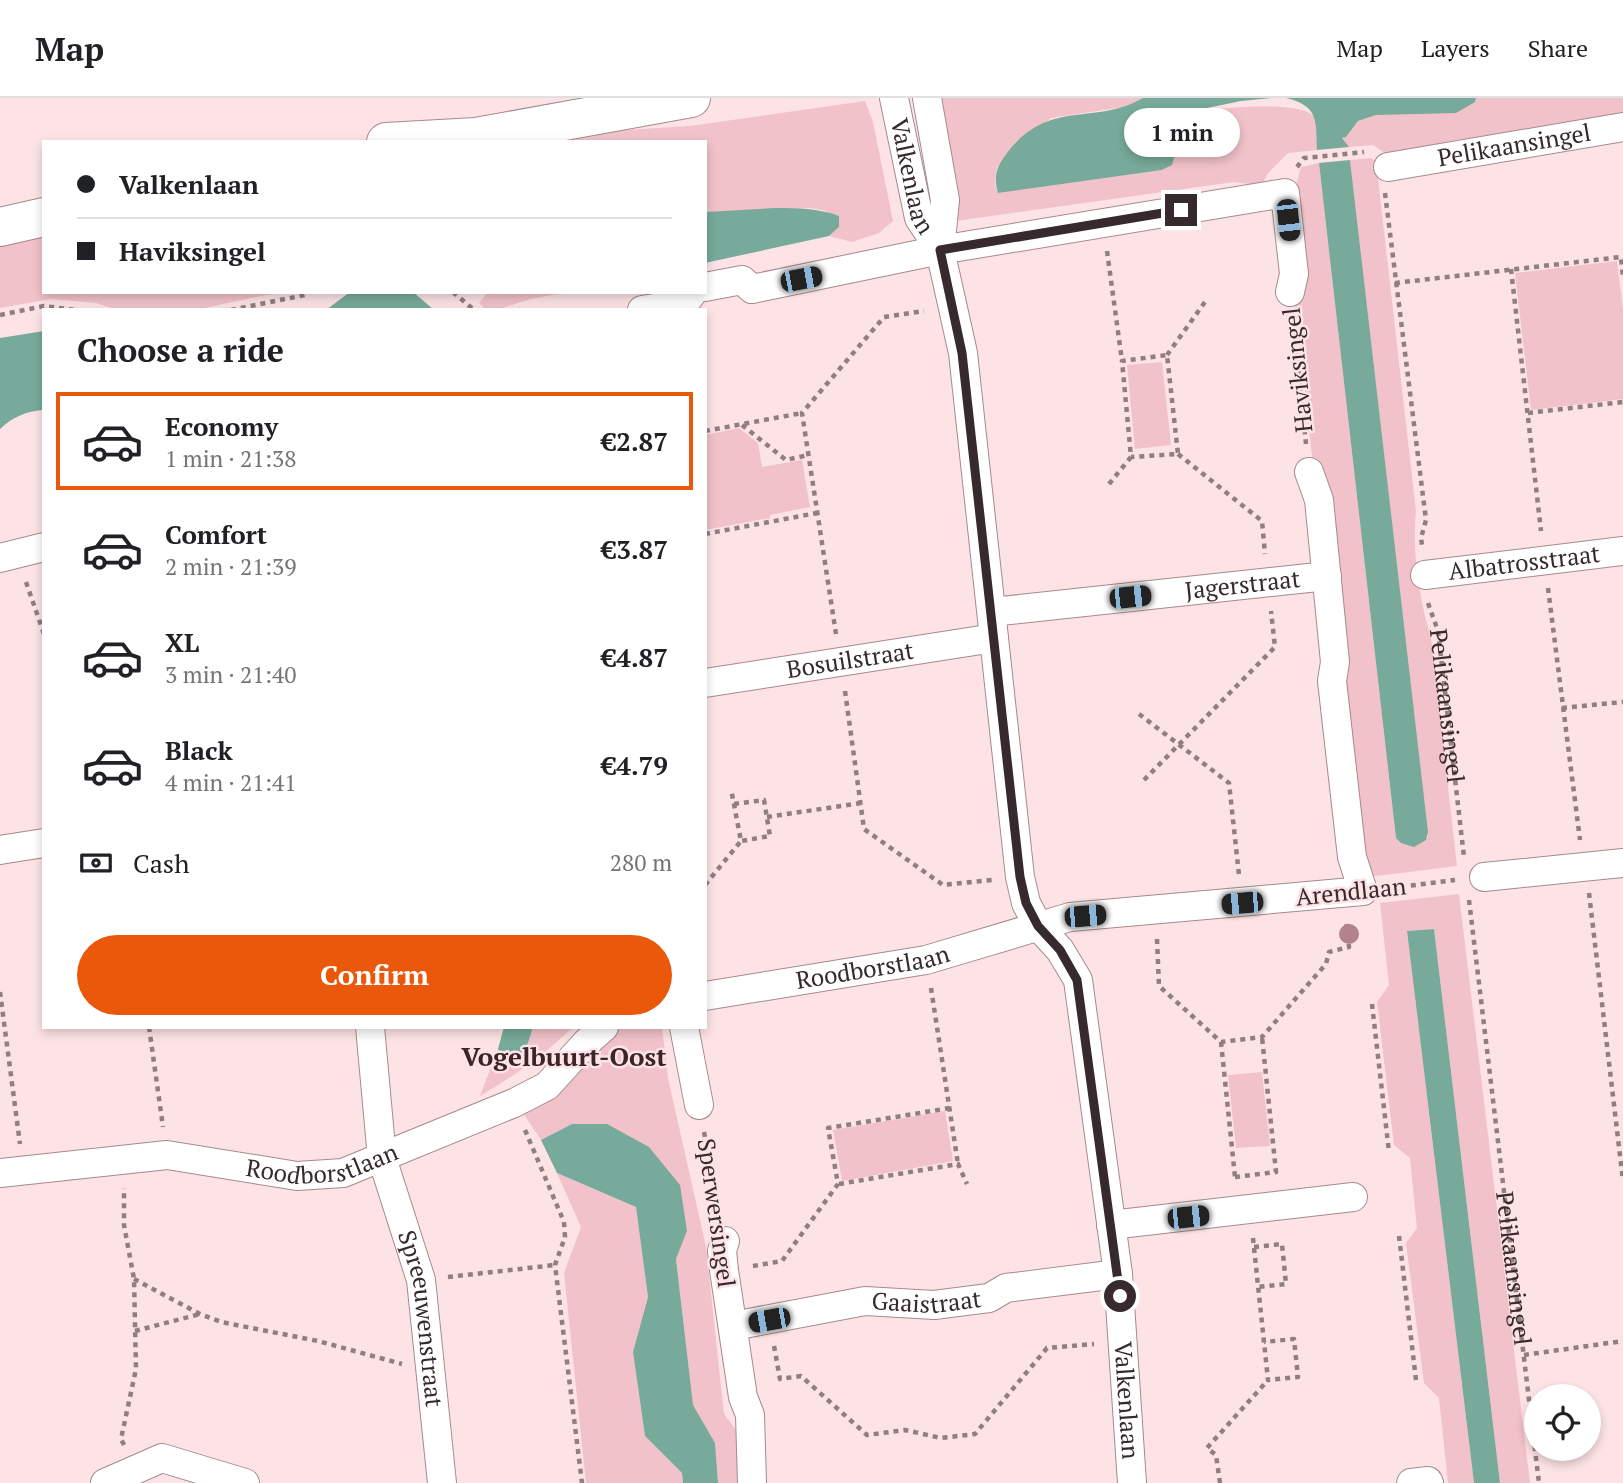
<!DOCTYPE html>
<html lang="en">
<head>
<meta charset="utf-8">
<style>
  body { margin:0; font-family:"PT Serif",serif; background:#f6f6f6; color:#202124; height:100vh; display:flex; flex-direction:column; font-size:26px; white-space:nowrap }
  * { box-sizing:border-box; margin:0 }
  p { font-size:23px; color:#757577 }
  .icon { flex:none; width:38px; height:38px; fill:none; stroke:currentColor; stroke-width:2; stroke-linecap:round; stroke-linejoin:round }
  .map { position:relative; flex:1; overflow:hidden }
  .side { position:absolute; left:42px; top:210px; width:665px; height:721px; display:flex; flex-direction:column; background:#fff; border-radius:0px; box-shadow:0 4px 10px #0003 }
  .side>* { flex:none }
  .hud { position:absolute; left:42px; top:42px; width:665px; height:154px; border-radius:0px; box-shadow:0 4px 10px #0003; display:grid; align-content:center; height:154px; padding:0 35px; background:#fff }
  .buttons { position:absolute; left:1524px; top:1286px; display:grid; gap:14px }
  .buttons a { display:grid; place-items:center; width:77px; height:77px; border-radius:50%; background:#fff; box-shadow:0 4px 10px #0003; font-size:35px }
  .end { position:absolute; width:32px; height:32px; margin:-16px; border:9px solid #362a2c; background:#fff; box-shadow:0 0 0 4px #fff }
  .from { border-radius:50% }
  .bubble { position:absolute; height:49px; border-radius:24px; background:#fff; box-shadow:0 4px 10px #0003; font-size:23px; font-weight:800; line-height:49px; text-align:center }
  .car { position:absolute; width:21px; height:42px; margin:-21px -10px; border-radius:9px; box-shadow:0 0 5px 2px #0007; background:linear-gradient(#222 24%,#8ab4d8 0 40%,#222 0 76%,#8ab4d8 0 86%,#222 0) }
  .hud b { display:flex; align-items:center; gap:24px; height:66px; font-size:26px }
  .hud b+b { border-top:2px solid #e0e0e0 }
  .hud i { width:18px; height:18px; background:#202124 }
  ul { padding:0; list-style:none }
  li { display:flex; align-items:center; gap:21px; height:98px; margin:0 14px 10px; padding:0 21px; border:4px solid transparent; border-radius:0px }
  li div { flex:1 }
  li b { display:block; font-size:26px }
  li em { font-style:normal; font-weight:800 }
  li.on { border-color:#ea580c }
  li>.icon { width:63px; height:63px; stroke-width:1.5 }
  h2 { padding:0 35px; font-size:32px; line-height:84px }
  .pay { display:flex; align-items:center; gap:18px; height:77px; padding:0 35px; font-size:26px }
  .pay p { margin-inline-start:auto }
  .button { display:flex; gap:14px; margin-top:auto; padding:14px 35px }
  .button a { flex:1; height:80px; border-radius:42px; background:#ea580c; color:#fff; font-size:28px; font-weight:800; line-height:80px; text-align:center }
  header { display:flex; align-items:center; gap:42px; box-sizing:border-box; height:98px; padding:0 35px; background:#fff; border-bottom:2px solid #e0e0e0 }
  header strong { font-size:33px }
  nav { display:flex; gap:38px; margin-inline-start:auto; font-size:24px }
  .map>svg:first-child { display:block }
</style>
</head>
<body>
<header>
<strong>Map</strong>
<nav><a>Map</a><a>Layers</a><a>Share</a></nav>
</header>
<div class="map">
<svg width="1623" height="1385" viewBox="0 0 1623 1385">
  <rect width="100%" height="100%" fill="#fde3e6"/>
  <g fill="#f1c2c9">
    <path d="M940,0H1143L1130,8L1051,20L997,69L995,86L998,95L1162,72L1172,67L1179,44L1178,16C1205,11 1304,0 1315,20C1318,29 1317,42 1317,52L1288,55L1268,75L1260,91L1249,86L1234,84L956,123Z"/>
    <path d="M1476,0H1623V21L1394,61L1373,47L1349,49L1342,40L1346,39L1358,23L1376,17L1415,14L1475,4Z"/>
    <path d="M865,3L873,24L893,123L879,135L852,144L829,138L839,129L826,113L811,110L705,114V44H547L609,33L690,28Z"/>
    <path d="M1371,60L1376,63L1416,413C1412,456 1419,500 1431,540L1457,768L1368,779L1340,581L1349,568L1331,392L1314,377L1294,193V95L1301,69L1319,65L1396,740L1428,739L1350,62Z"/>
    <path d="M44,135V194H280L195,212H118L96,205L51,201L0,210V143Z"/>
    <path d="M1617,163L1623,212V301L1531,312L1515,175Z"/>
    <path d="M488,194H567L531,201L496,212H486L479,205Z"/>
    <path d="M1162,264L1171,347L1135,351L1127,267Z"/>
    <path d="M739,330L758,345L762,369L802,362L810,409L770,417V420L705,432V337Z"/>
    <path d="M1459,796L1530,1385H1500L1434,831L1407,833L1474,1385H1448L1439,1300L1424,1285L1406,1145L1417,1130L1410,1060L1394,1047L1377,904L1389,887L1380,805Z"/>
    <path d="M533,929H573C544,957 514,978 480,998L498,951L514,970L523,961Z"/>
    <path d="M614,929H662L668,980L706,1149L724,1316L737,1333L739,1385H718L715,1345L693,1308L676,1161L687,1133L572,1026L541,1042L521,1012Z"/>
    <path d="M1262,974L1270,1048L1236,1050L1228,977Z"/>
    <path d="M945,1013L953,1063L842,1083L833,1032Z"/>
    <path d="M557,1075L636,1109L648,1199L633,1254L645,1338L682,1375L683,1385H586L564,1175L581,1129Z"/>
  </g>
  <g fill="#77aa9a">
    <path d="M1143,0H1272L1241,3L1178,16L1179,44L1172,67L1162,72L998,95C993,78 997,68 1007,55C1049,0 1095,28 1143,0Z"/>
    <path d="M1286,0H1476L1475,4L1456,15L1376,17L1358,23L1346,39L1342,40L1349,49L1317,52C1316,23 1319,8 1286,0Z"/>
    <path d="M1350,62L1428,734L1426,742L1414,749L1401,745L1396,740L1319,65Z"/>
    <path d="M775,110C798,110 817,110 839,118V129L829,138L705,165V114Z"/>
    <path d="M350,194H413L434,212H326Z"/>
    <path d="M44,233V312C26,313 13,319 0,331V240Z"/>
    <path d="M1434,831L1500,1385H1474L1407,833Z"/>
    <path d="M504,929H533L523,961L514,970L498,951Z"/>
    <path d="M572,1026H607L649,1049L680,1087L687,1133L676,1161L693,1307L715,1345L718,1385H683L682,1375L645,1338L633,1254L648,1199L636,1109L557,1075L541,1042Z"/>
  </g>
  <g fill="none" stroke-linecap="round" stroke-linejoin="round">
    <defs>
      <g id="street">
        <path id="s3" d="M894,0L919,120L940,152"/>
        <path id="s4" d="M927,0L945,102L940,152L963,255L1020,779L1026,805L1038,828L1060,852L1078,882L1118,1176L1132,1385"/>
        <path id="s5" d="M1388,69L1623,29"/>
        <path d="M705,189L742,182L752,191L940,152L1285,95L1294,176L1290,194"/>
        <path d="M642,212L685,205L693,194"/>
        <path d="M0,460L44,449"/>
        <path id="s6" d="M1425,477L1623,453"/>
        <path id="s7" d="M992,514L1327,478"/>
        <path id="s8" d="M705,585L994,540"/>
        <path d="M0,752L44,745"/>
        <path d="M1484,779L1623,765"/>
        <path id="s9" d="M705,898L926,862L1070,819L1363,793L1352,759L1332,583L1335,564L1319,402L1309,374"/>
        <path id="s10" d="M370,929L382,1060L421,1182L442,1385"/>
        <path d="M684,929L699,1007"/>
        <path id="s11" d="M0,1075L167,1057L297,1078L343,1075L514,1005L547,988L586,945L604,929"/>
        <path d="M1111,1127L1353,1099"/>
        <path d="M725,1143L722,1153L724,1172L743,1299L750,1317L752,1385"/>
        <path id="s12" d="M733,1228L865,1203L934,1207L989,1200L1006,1190L1118,1176"/>
        <path d="M105,1385L162,1360L245,1385"/>
        <path d="M1411,1385L1428,1383L1429,1385"/>
      </g>
      <g id="secondary">
        <path d="M386,44L476,39L691,0"/>
        <path d="M0,129L44,119"/>
      </g>
    </defs>
    <use href="#street" stroke="#a6898d" stroke-width="30"/>
    <use href="#secondary" stroke="#a6898d" stroke-width="40"/>
    <g stroke="#907e80" stroke-width="4.5" stroke-dasharray="5 5" stroke-linecap="butt">
      <path d="M1297,69L1304,60L1364,54"/>
      <path d="M1385,95L1426,422L1421,440L1422,447"/>
      <path d="M1107,153L1122,263"/>
      <path d="M1511,171L1541,433"/>
      <path d="M1395,185L1621,159L1623,180"/>
      <path d="M453,194L474,212"/>
      <path d="M231,212L305,197L310,194"/>
      <path d="M0,217L44,208L75,212"/>
      <path d="M1293,222L1306,346"/>
      <path d="M1167,257L1205,204"/>
      <path d="M1528,315L1623,304"/>
      <path d="M742,327L786,362L808,357"/>
      <path d="M705,333L802,315"/>
      <path d="M1178,356L1262,423L1265,456"/>
      <path d="M1109,386L1131,359L1122,263L1167,257L1178,356L1131,359"/>
      <path d="M705,436L817,415"/>
      <path d="M26,484L44,536"/>
      <path d="M1548,490L1580,742"/>
      <path id="s1" d="M1428,505L1438,533L1464,759"/>
      <path d="M836,536L802,315L884,219L924,213"/>
      <path d="M845,593L864,731L943,787L992,782"/>
      <path d="M1562,610L1623,604"/>
      <path d="M1139,616L1229,685L1239,777"/>
      <path d="M1144,682L1275,549L1271,513"/>
      <path d="M734,706L764,702L770,738L741,743"/>
      <path d="M767,719L861,705"/>
      <path d="M705,787L741,743L731,691"/>
      <path d="M1391,790L1455,782"/>
      <path d="M1589,795L1623,1083"/>
      <path id="s2" d="M1469,802L1539,1385"/>
      <path d="M1157,841L1159,888L1221,944L1262,939L1326,866L1329,854L1349,849L1346,824"/>
      <path d="M931,890L958,1066"/>
      <path d="M0,894L20,1046"/>
      <path d="M1372,906L1389,1054"/>
      <path d="M149,929L163,1029"/>
      <path d="M1221,944L1235,1079"/>
      <path d="M525,1032L564,1124L565,1139L555,1167L582,1385"/>
      <path d="M704,1034L720,1115"/>
      <path d="M1235,1079L1276,1074L1262,939"/>
      <path d="M839,1086L958,1066L967,1086"/>
      <path d="M1399,1138L1416,1282"/>
      <path d="M1253,1140L1268,1282L1298,1279L1294,1241L1264,1244"/>
      <path d="M1254,1149L1282,1146L1286,1186L1258,1189"/>
      <path d="M753,1168L782,1163L838,1086L828,1030L950,1010"/>
      <path d="M448,1179L555,1167"/>
      <path d="M134,1181L200,1216L221,1224L318,1243L402,1266"/>
      <path d="M135,1233L200,1216"/>
      <path d="M774,1248L780,1281L801,1278L867,1337L905,1332L941,1340L975,1336L1047,1250L1094,1246"/>
      <path d="M1524,1257L1623,1243"/>
      <path d="M124,1347L121,1341L136,1271L134,1181L124,1127V1090"/>
      <path d="M1220,1385L1216,1357L1207,1350L1268,1282"/>
    </g>
    <use href="#street" stroke="#fff" stroke-width="28"/>
    <use href="#secondary" stroke="#fff" stroke-width="38"/>
  </g>
  <circle fill="#b2838c" cx="1349" cy="836" r="10"/>
  <g fill="none" stroke-linecap="round" stroke-linejoin="round">
    <path stroke="#362a2c" stroke-width="9" d="M1120,1198L1077,882L1060,852L1038,828L1026,805L1020,779L962,255L940,152L1181,112"/>
  </g>
  <g text-anchor="middle" stroke-width="5" stroke-linejoin="round" paint-order="stroke">
    <g font-size="24" fill="#362a2c" stroke="#fde3e6">
      <text dy="8" stroke="none"><textPath href="#s5" startOffset="128">Pelikaansingel</textPath></text>
      <text dy="8" stroke="none"><textPath href="#s3" startOffset="80">Valkenlaan</textPath></text>
      <text transform="translate(1298 272) rotate(-96)" y="8">Haviksingel</text>
      <text dy="8" stroke="none"><textPath href="#s6" startOffset="100">Albatrosstraat</textPath></text>
      <text dy="8" stroke="none"><textPath href="#s7" startOffset="252">Jagerstraat</textPath></text>
      <text dy="8" stroke="none"><textPath href="#s8" startOffset="147">Bosuilstraat</textPath></text>
      <text dy="8" stroke="none"><textPath href="#s1" startOffset="105">Pelikaansingel</textPath></text>
      <text transform="translate(1351 794) rotate(-6)" y="8">Arendlaan</text>
      <text dy="8" stroke="none"><textPath href="#s9" startOffset="170">Roodborstlaan</textPath></text>
      <text dy="8" stroke="none"><textPath href="#s11" startOffset="326">Roodborstlaan</textPath></text>
      <text transform="translate(716 1115) rotate(82)" y="8">Sperwersingel</text>
      <text dy="8" stroke="none"><textPath href="#s2" startOffset="371">Pelikaansingel</textPath></text>
      <text dy="8" stroke="none"><textPath href="#s12" startOffset="196">Gaaistraat</textPath></text>
      <text dy="8" stroke="none"><textPath href="#s10" startOffset="298">Spreeuwenstraat</textPath></text>
      <text dy="8" stroke="none"><textPath href="#s4" startOffset="1330">Valkenlaan</textPath></text>
    </g>
    <g font-size="26" font-weight="bold" fill="#3c2529" stroke="#fde3e6">
      <text x="564" y="968">Vogelbuurt-Oost</text>
    </g>
  </g>
</svg>
<div class="buttons">
<a><svg class="icon" aria-label="locate" viewBox="0 0 24 24"><circle cx="12" cy="12" r="6"/><path d="M12 2v4M12 18v4M2 12h4M18 12h4"/></svg></a>
</div>
<i class="end from" style="left:1120px;top:1198px"></i>
<i class="end" style="left:1181px;top:112px"></i>
<div class="bubble" style="left:1124px;top:10px;width:116px">1 min</div>
<i class="car" style="left:1288px;top:122px;rotate:174deg"></i>
<i class="car" style="left:801px;top:181px;rotate:79deg"></i>
<i class="car" style="left:1130px;top:499px;rotate:84deg"></i>
<i class="car" style="left:1242px;top:805px;rotate:265deg"></i>
<i class="car" style="left:1085px;top:818px;rotate:85deg"></i>
<i class="car" style="left:1188px;top:1119px;rotate:84deg"></i>
<i class="car" style="left:769px;top:1222px;rotate:260deg"></i>
<div class="hud">
<b><i class="from"></i>Valkenlaan</b>
<b><i></i>Haviksingel</b>
</div>
<section class="side">
<h2>Choose a ride</h2>
<ul>
<li class="on"><svg class="icon" aria-label="car" viewBox="0 0 24 24"><path d="M5 17H2v-5l4-1 3-4h7l3 4 3 1v5h-3M9 17h6M6 11h13"/><circle cx="7" cy="17" r="2"/><circle cx="17" cy="17" r="2"/></svg><div><b>Economy</b><p>1 min · 21:38</p></div><em>€2.87</em></li>
<li><svg class="icon" aria-label="car" viewBox="0 0 24 24"><path d="M5 17H2v-5l4-1 3-4h7l3 4 3 1v5h-3M9 17h6M6 11h13"/><circle cx="7" cy="17" r="2"/><circle cx="17" cy="17" r="2"/></svg><div><b>Comfort</b><p>2 min · 21:39</p></div><em>€3.87</em></li>
<li><svg class="icon" aria-label="car" viewBox="0 0 24 24"><path d="M5 17H2v-5l4-1 3-4h7l3 4 3 1v5h-3M9 17h6M6 11h13"/><circle cx="7" cy="17" r="2"/><circle cx="17" cy="17" r="2"/></svg><div><b>XL</b><p>3 min · 21:40</p></div><em>€4.87</em></li>
<li><svg class="icon" aria-label="car" viewBox="0 0 24 24"><path d="M5 17H2v-5l4-1 3-4h7l3 4 3 1v5h-3M9 17h6M6 11h13"/><circle cx="7" cy="17" r="2"/><circle cx="17" cy="17" r="2"/></svg><div><b>Black</b><p>4 min · 21:41</p></div><em>€4.79</em></li>
</ul>
<div class="pay"><svg class="icon" aria-label="cash" viewBox="0 0 24 24"><path d="M3 7h18v10H3z"/><circle cx="12" cy="12" r="2"/></svg>Cash<p>280 m</p></div>
<div class="button"><a>Confirm</a></div>
</section>
</div>
</body>
</html>
